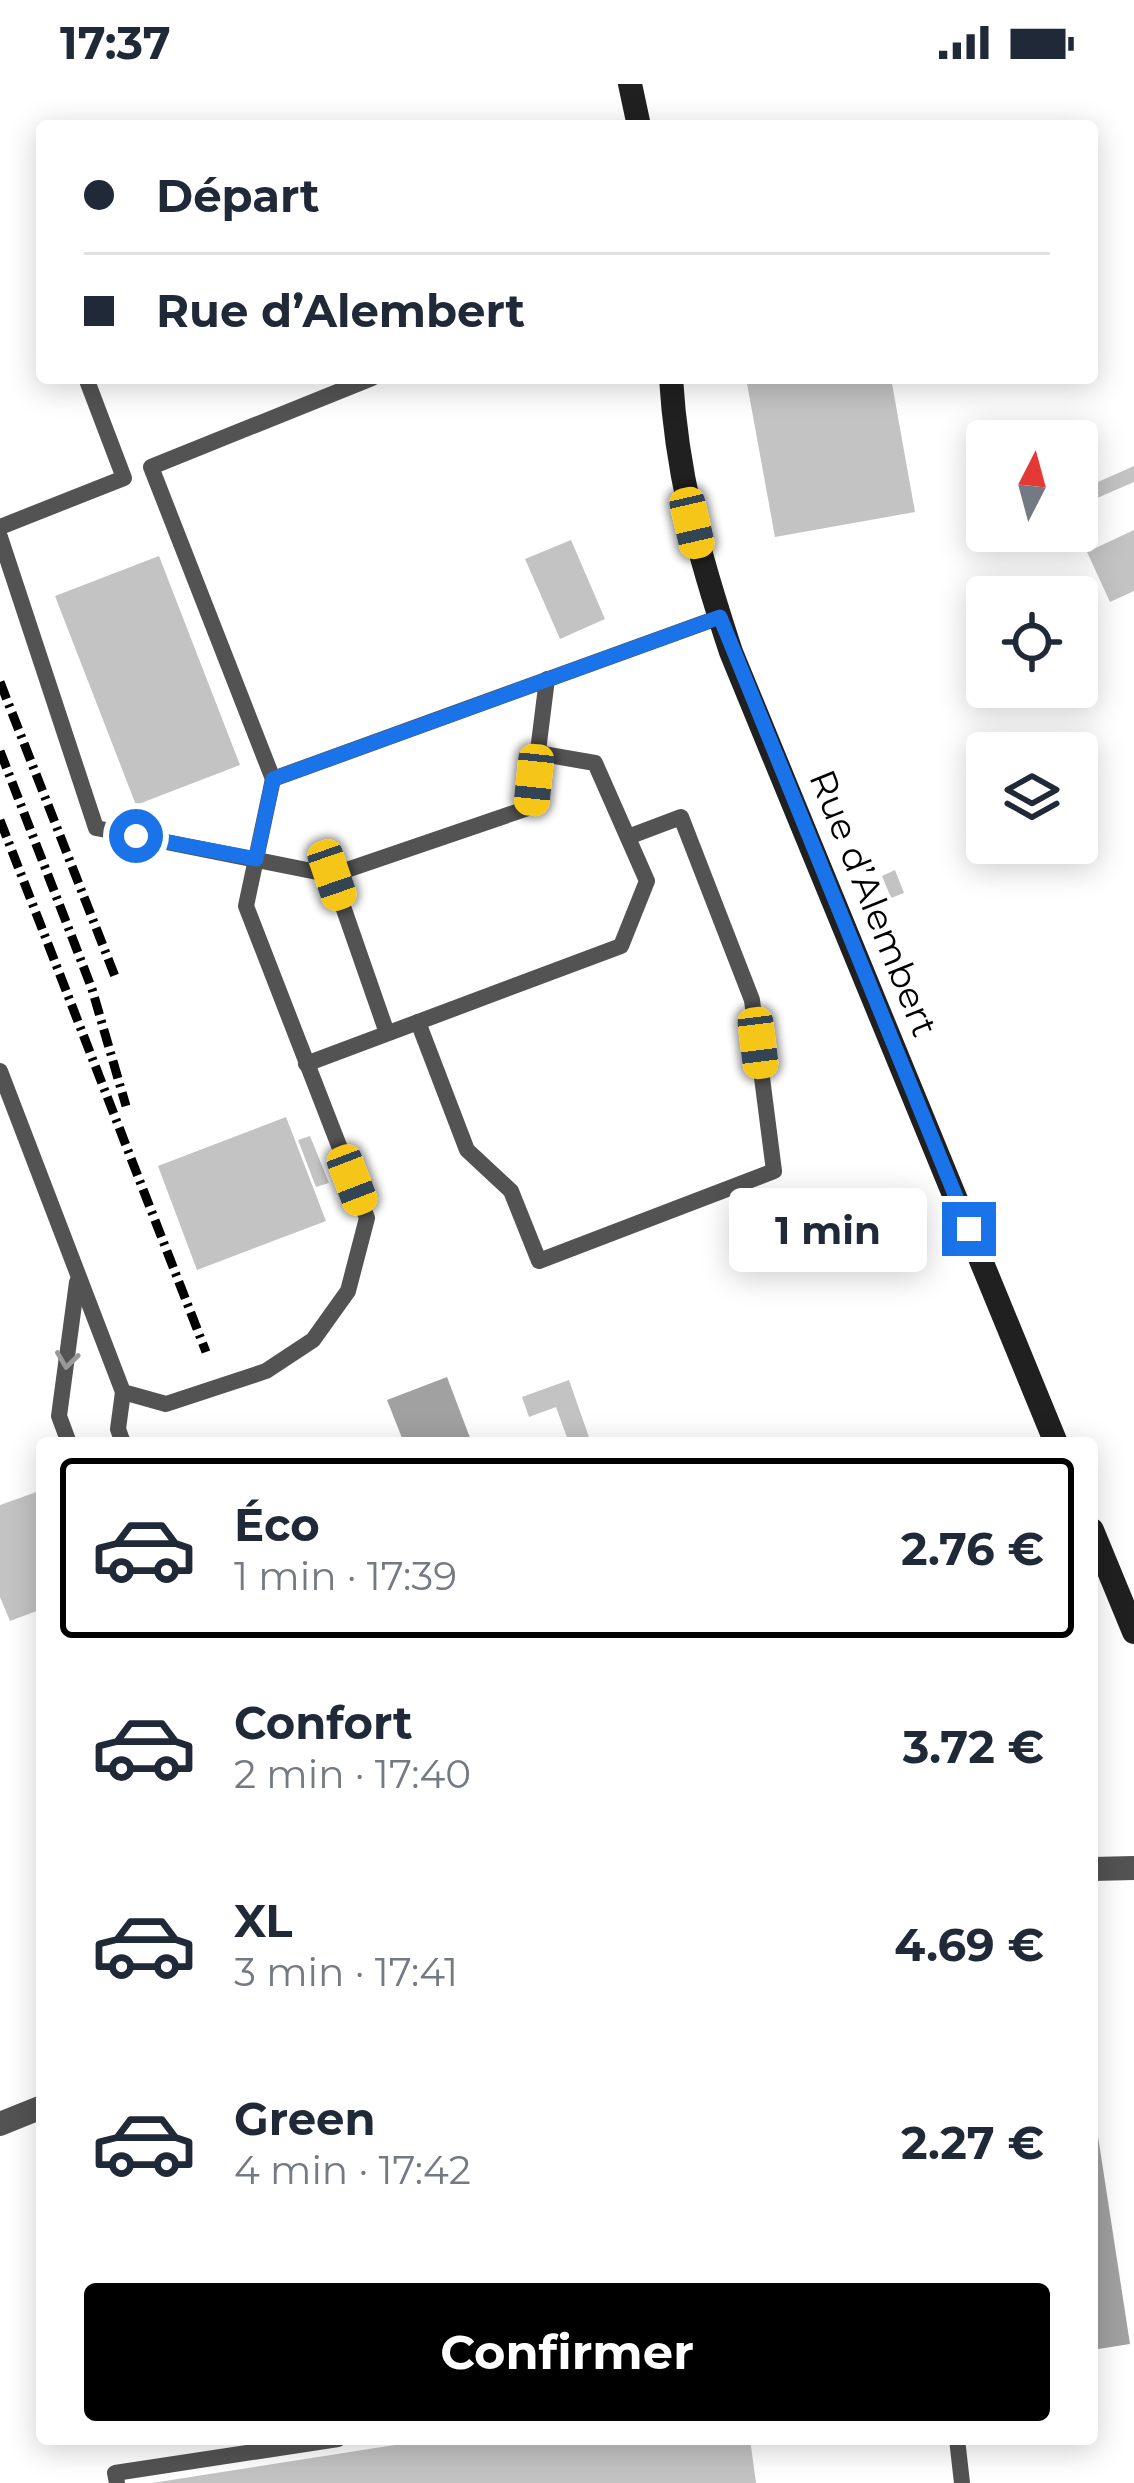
<!DOCTYPE html>
<html lang="fr">
<head>
<meta charset="utf-8">
<style>
  body { margin:0; font-family:Montserrat,sans-serif; background:#f2f2f3; color:#1f2937; height:100vh; display:flex; flex-direction:column; font-size:45px; white-space:nowrap }
  * { box-sizing:border-box; margin:0 }
  p { font-size:39px; color:#747a83 }
  .icon { flex:none; width:66px; height:66px; fill:none; stroke:currentColor; stroke-width:2; stroke-linecap:round; stroke-linejoin:round }
  .map { position:relative; flex:1; overflow:hidden }
  .sheet { position:absolute; left:36px; top:1353px; width:1062px; height:1008px; display:flex; flex-direction:column; background:#fff; border-radius:12px; box-shadow:0 6px 30px #0003 }
  .sheet>* { flex:none }
  .guide { position:absolute; left:36px; top:36px; width:1062px; height:264px; border-radius:12px; box-shadow:0 6px 30px #0003; display:grid; align-content:center; height:264px; padding:0 48px; background:#fff }
  .needle { width:78px; rotate:6deg }
  .fabs { position:absolute; left:966px; top:336px; display:grid; gap:24px }
  .fabs a { display:grid; place-items:center; width:132px; height:132px; border-radius:12px; background:#fff; box-shadow:0 6px 30px #0003; font-size:60px }
  .end { position:absolute; width:54px; height:54px; margin:-27px; border:15px solid #1a73e8; background:#fff; box-shadow:0 0 0 6px #fff }
  .from { border-radius:50% }
  .bubble { position:absolute; height:84px; border-radius:12px; background:#fff; box-shadow:0 6px 30px #0003; font-size:39px; font-weight:700; line-height:84px; text-align:center }
  .car { position:absolute; width:36px; height:72px; margin:-36px -18px; border-radius:15px; box-shadow:0 0 9px 3px #0007; background:linear-gradient(#f5c518 24%,#345 0 40%,#f5c518 0 76%,#345 0 86%,#f5c518 0) }
  .guide b { display:flex; align-items:center; gap:42px; height:114px; font-size:45px }
  .guide b+b { border-top:3px solid #e0e1e3 }
  .guide i { width:30px; height:30px; background:#1f2937 }
  ul { padding:21px 0 0; list-style:none }
  li { display:flex; align-items:center; gap:36px; height:180px; margin:0 24px 18px; padding:0 24px; border:6px solid transparent; border-radius:12px }
  li div { flex:1 }
  li b { display:block; font-size:45px }
  li em { font-style:normal; font-weight:700 }
  li.active { border-color:#000 }
  li>.icon { width:108px; height:108px; stroke-width:1.5 }
  .primary-button { display:flex; gap:24px; margin-top:auto; padding:24px 48px }
  .primary-button a { flex:1; height:138px; border-radius:12px; background:#000; color:#fff; font-size:48px; font-weight:700; line-height:138px; text-align:center }
  .status { display:flex; justify-content:space-between; align-items:center; height:84px; padding:0 60px; background:#fff; direction:ltr }
  .status svg { height:33px; fill:currentColor }
  .map>svg:first-child { display:block }
</style>
</head>
<body>
<div class="status"><b>17:37</b><svg viewBox="0 0 49 12"><path d="M0 12V9h3v3zM5 12V6h3v6zM10 12V3h3v9zM15 12V0h3v12zM26 1h20v11H26zM47 4h2v5h-2z"/></svg></div>
<div class="map">
<svg width="1134" height="2399" viewBox="0 0 1134 2399">
  <rect width="100%" height="100%" fill="#fff"/>
  <g fill="#a1a1a1">
    <path d="M447,1293L472,1359H404L387,1316Z"/>
    <path d="M1092,2046H1097L1130,2260L1092,2266Z"/>
  </g>
  <g fill="#c3c3c3">
    <path d="M746,294H891L915,428L775,453Z"/>
    <path d="M1134,382V398L1095,415L1089,402Z"/>
    <path d="M1134,446V507L1110,518L1087,468Z"/>
    <path d="M571,456L605,535L560,555L525,475Z"/>
    <path d="M159,472L240,681L136,721L55,512Z"/>
    <path d="M895,786L904,809L891,814L882,792Z"/>
    <path d="M286,1033L326,1137L197,1186L158,1082Z"/>
    <path d="M310,1052L329,1099L316,1103L298,1056Z"/>
    <path d="M569,1296L591,1359H569L556,1323L529,1333L522,1313Z"/>
    <path d="M42,1406V1525L10,1537L0,1513V1421Z"/>
    <path d="M433,2355H750L756,2399H152Z"/>
  </g>
  <g fill="none" stroke-linecap="round" stroke-linejoin="round">
    <g stroke="#535353" stroke-width="16">
      <path d="M0,443L124,394L86,294"/>
      <path d="M0,453L96,744L332,791L531,723L547,595"/>
      <path d="M273,695L151,383L372,294"/>
      <path d="M332,791L387,949"/>
      <path d="M418,938L467,1066L511,1107L539,1177L774,1087L752,916L681,733L628,753"/>
      <path d="M306,980L621,862L647,797L595,679L537,669"/>
      <path d="M0,987L123,1308L166,1320L266,1287L313,1256L348,1207L367,1134L246,822L273,695L720,533"/>
      <path d="M69,1359L59,1332L77,1198"/>
      <path d="M123,1359L118,1345L123,1308"/>
      <path d="M957,2355L962,2399"/>
      <path d="M117,2399L115,2389L338,2355"/>
    </g>
    <g stroke="#535353" stroke-width="24">
      <path d="M1092,1785L1134,1784"/>
      <path d="M0,2040L42,2023"/>
    </g>
    <g stroke="#202020" stroke-width="24">
      <path d="M630,0L639,42"/>
      <path d="M671,294C677,394 700,474 731,568L1056,1359"/>
      <path d="M1092,1446L1134,1548"/>
    </g>
    <g stroke="#000" stroke-width="9" stroke-dasharray="18 6 3 6" stroke-linecap="butt">
      <path d="M0,598L116,895"/>
      <path d="M0,667L92,905L126,1022"/>
      <path d="M0,736L206,1268"/>
    </g>
  </g>
  <defs><path id="oneway-chevron" d="M-2-3.5L2.5 0L-2 3.5" fill="none" stroke-width="1.6" stroke-linecap="round" stroke-linejoin="round" transform="scale(3)"/></defs>
  <use stroke="#989898" href="#oneway-chevron" transform="translate(67 1276) rotate(98)"/>
  <g fill="none" stroke-linecap="round" stroke-linejoin="round">
    <path stroke="#1a73e8" stroke-width="15" d="M136,752L256,775L273,695L720,533L969,1145"/>
  </g>
  <g text-anchor="middle" stroke-width="9" stroke-linejoin="round" paint-order="stroke">
    <g font-size="36" fill="#000" stroke="#fff">
      <text transform="translate(874 819) rotate(68)" y="13">Rue d’Alembert</text>
    </g>
  </g>
</svg>
<div class="fabs">
<a><svg class="needle" viewBox="-14 -14 28 28"><path d="M0-13l5 13h-10z" fill="#e53935"/><path d="M0 13l5-13h-10z" fill="#747a83"/></svg></a>
<a><svg class="icon" aria-label="locate" viewBox="0 0 24 24"><circle cx="12" cy="12" r="6"/><path d="M12 2v4M12 18v4M2 12h4M18 12h4"/></svg></a>
<a><svg class="icon" aria-label="layers" viewBox="0 0 24 24"><path d="M12 4l9 5-9 5-9-5zM3 14l9 5 9-5"/></svg></a>
</div>
<i class="end from" style="left:136px;top:752px"></i>
<i class="end" style="left:969px;top:1145px"></i>
<div class="bubble" style="left:729px;top:1104px;width:198px">1 min</div>
<i class="car" style="left:692px;top:439px;rotate:167deg"></i>
<i class="car" style="left:534px;top:696px;rotate:186deg"></i>
<i class="car" style="left:332px;top:791px;rotate:161deg"></i>
<i class="car" style="left:758px;top:959px;rotate:173deg"></i>
<i class="car" style="left:352px;top:1096px;rotate:159deg"></i>
<div class="guide">
<b><i class="from"></i>Départ</b>
<b><i></i>Rue d’Alembert</b>
</div>
<section class="sheet">
<ul>
<li class="active"><svg class="icon" aria-label="car" viewBox="0 0 24 24"><path d="M5 17H2v-5l4-1 3-4h7l3 4 3 1v5h-3M9 17h6M6 11h13"/><circle cx="7" cy="17" r="2"/><circle cx="17" cy="17" r="2"/></svg><div><b>Éco</b><p>1 min · 17:39</p></div><em>2.76 €</em></li>
<li><svg class="icon" aria-label="car" viewBox="0 0 24 24"><path d="M5 17H2v-5l4-1 3-4h7l3 4 3 1v5h-3M9 17h6M6 11h13"/><circle cx="7" cy="17" r="2"/><circle cx="17" cy="17" r="2"/></svg><div><b>Confort</b><p>2 min · 17:40</p></div><em>3.72 €</em></li>
<li><svg class="icon" aria-label="car" viewBox="0 0 24 24"><path d="M5 17H2v-5l4-1 3-4h7l3 4 3 1v5h-3M9 17h6M6 11h13"/><circle cx="7" cy="17" r="2"/><circle cx="17" cy="17" r="2"/></svg><div><b>XL</b><p>3 min · 17:41</p></div><em>4.69 €</em></li>
<li><svg class="icon" aria-label="car" viewBox="0 0 24 24"><path d="M5 17H2v-5l4-1 3-4h7l3 4 3 1v5h-3M9 17h6M6 11h13"/><circle cx="7" cy="17" r="2"/><circle cx="17" cy="17" r="2"/></svg><div><b>Green</b><p>4 min · 17:42</p></div><em>2.27 €</em></li>
</ul>
<div class="primary-button"><a>Confirmer</a></div>
</section>
</div>
</body>
</html>
